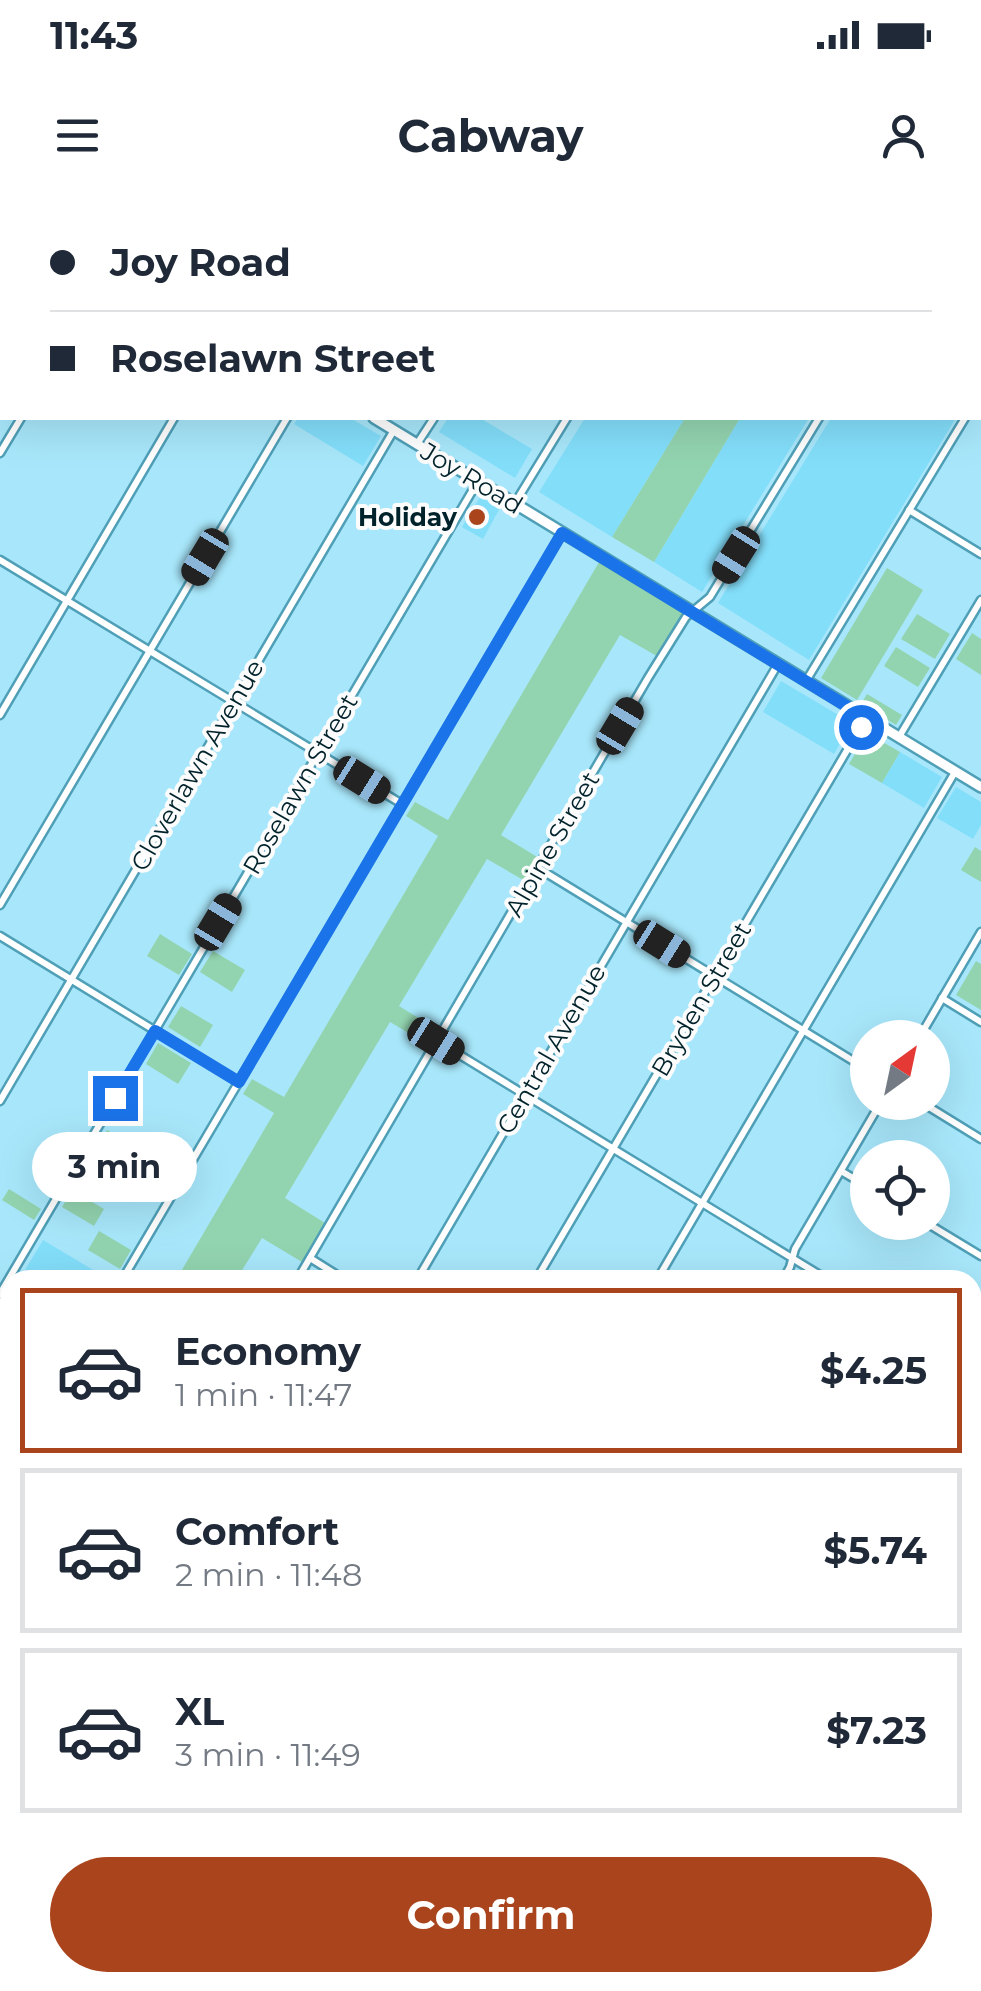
<!DOCTYPE html>
<html lang="en">
<head>
<meta charset="utf-8">
<style>
  body { margin:0; font-family:Montserrat,sans-serif; background:#f6f6f7; color:#1f2937; height:100vh; display:flex; flex-direction:column; font-size:38px; white-space:nowrap }
  * { box-sizing:border-box; margin:0 }
  p { font-size:32px; color:#747a83 }
  .icon { flex:none; width:55px; height:55px; fill:none; stroke:currentColor; stroke-width:2; stroke-linecap:round; stroke-linejoin:round }
  .map { position:relative; flex:1; overflow:hidden }
  .side { position:absolute; left:0px; top:1070px; width:982px; height:722px; display:flex; flex-direction:column; background:#fff; border-radius:30px 30px 0 0; box-shadow:0 10px 40px #0002 }
  .side>* { flex:none }
  .top-card { position:absolute; left:0px; top:0px; width:982px; height:220px; box-shadow:0 10px 40px #0002; display:grid; align-content:center; height:220px; padding:0 50px; background:#fff }
  .needle { width:65px; rotate:33deg }
  .fabs { position:absolute; left:850px; top:820px; display:grid; gap:20px }
  .fabs a { display:grid; place-items:center; width:100px; height:100px; border-radius:50%; background:#fff; box-shadow:0 10px 40px #0002; font-size:50px }
  .end { position:absolute; width:45px; height:45px; margin:-22px; border:12px solid #1a73e8; background:#fff; box-shadow:0 0 0 5px #fff }
  .from { border-radius:50% }
  .bubble { position:absolute; height:70px; border-radius:35px; background:#fff; box-shadow:0 10px 40px #0002; font-size:32px; font-weight:700; line-height:70px; text-align:center }
  .car { position:absolute; width:30px; height:60px; margin:-30px -15px; border-radius:12px; box-shadow:0 0 8px 2px #0007; background:linear-gradient(#222 24%,#8ab4d8 0 40%,#222 0 76%,#8ab4d8 0 86%,#222 0) }
  .top-card b { display:flex; align-items:center; gap:35px; height:95px; font-size:38px }
  .top-card b+b { border-top:2px solid #e0e1e3 }
  .top-card i { width:25px; height:25px; background:#1f2937 }
  ul { padding:18px 0 0; list-style:none }
  li { display:flex; align-items:center; gap:30px; height:165px; margin:0 20px 15px; padding:0 30px; border:5px solid #e0e1e3; border-radius:0px }
  li div { flex:1 }
  li b { display:block; font-size:38px }
  li em { font-style:normal; font-weight:700 }
  li.active { border-color:#aa441c }
  li>.icon { width:90px; height:90px; stroke-width:1.5 }
  .cta { display:flex; gap:20px; margin-top:auto; padding:20px 50px }
  .cta a { flex:1; height:115px; border-radius:60px; background:#aa441c; color:#fff; font-size:40px; font-weight:700; line-height:115px; text-align:center }
  .status { display:flex; justify-content:space-between; align-items:center; height:70px; padding:0 50px; background:#fff; direction:ltr }
  .status svg { height:28px; fill:currentColor }
  header { display:flex; justify-content:space-between; align-items:center; height:130px; padding:0 50px; background:#fff; font-size:45px; font-weight:700 }
  .map>svg:first-child { display:block }
</style>
</head>
<body>
<div class="status"><b>11:43</b><svg viewBox="0 0 49 12"><path d="M0 12V9h3v3zM5 12V6h3v6zM10 12V3h3v9zM15 12V0h3v12zM26 1h20v11H26zM47 4h2v5h-2z"/></svg></div>
<header><svg class="icon" aria-label="menu" viewBox="0 0 24 24"><path d="M4 6h16M4 12h16M4 18h16"/></svg>Cabway<svg class="icon" aria-label="person" viewBox="0 0 24 24"><circle cx="12" cy="8" r="4"/><path d="M4 21q1-7 8-7t8 7"/></svg></header>
<div class="map">
<svg width="981" height="1791" viewBox="0 0 981 1791">
  <rect width="100%" height="100%" fill="#a8e7fb"/>
  <g fill="#83defa">
    <path d="M52,0H291L289,2H57Z"/>
    <path d="M716,0H901L904,2H715Z"/>
    <path d="M298,218H350L381,236L363,266L294,224Z"/>
    <path d="M448,218H480L532,249L515,278L439,232Z"/>
    <path d="M585,218H685L612,337L539,292Z"/>
    <path d="M740,218H809L702,392L654,362Z"/>
    <path d="M831,218H956L809,460L718,403Z"/>
    <path d="M480,297L500,308L483,339L462,327Z"/>
    <path d="M781,481L852,523L834,554L763,512Z"/>
    <path d="M900,552L942,577L924,608L882,583Z"/>
    <path d="M956,587L981,602V625L973,639L937,618Z"/>
    <path d="M43,1040L110,1080H19Z"/>
    <path d="M0,1122L10,1128V1348L0,1361Z"/>
    <path d="M10,1445V1704L0,1721V1460Z"/>
    <path d="M972,1720L981,1726V1773L973,1767Z"/>
    <path d="M35,1783V1782L80,1783L74,1791H30Z"/>
  </g>
  <g fill="#93d4b0">
    <path d="M685,218H740L654,362L612,337Z"/>
    <path d="M602,357L690,410L662,459L620,435L501,635L539,658L525,681L487,659L399,806L438,830L429,845L390,822L285,998L325,1023L302,1062L262,1038L236,1080H176L274,913L243,894L252,879L284,897L438,636L406,616L415,602L448,620Z"/>
    <path d="M887,368L923,390L857,500L821,478Z"/>
    <path d="M917,414L950,434L935,459L901,439Z"/>
    <path d="M972,433L981,439V475L956,459Z"/>
    <path d="M896,447L930,468L918,487L884,466Z"/>
    <path d="M867,494L902,515L896,525L861,504Z"/>
    <path d="M867,533L900,552L882,583L849,564Z"/>
    <path d="M975,647L981,651V682L961,670Z"/>
    <path d="M160,734L192,754L179,775L147,756Z"/>
    <path d="M213,751L245,770L232,792L200,772Z"/>
    <path d="M976,761L981,764V810L956,795Z"/>
    <path d="M181,806L213,825L200,847L168,827Z"/>
    <path d="M158,843L191,863L178,884L146,864Z"/>
    <path d="M107,930L136,947L116,980L88,963Z"/>
    <path d="M9,989L41,1009L34,1020L2,1000Z"/>
    <path d="M72,990L104,1009L94,1026L62,1007Z"/>
    <path d="M99,1031L131,1050L120,1069L88,1050Z"/>
    <path d="M10,1348V1446L0,1462V1361Z"/>
  </g>
  <g fill="none" stroke-linecap="round" stroke-linejoin="round">
    <defs>
      <g id="street">
        <path d="M462,0L466,2"/>
        <path d="M14,2L15,0"/>
        <path d="M300,2L302,0"/>
        <path d="M317,2L319,0"/>
        <path d="M433,2L434,0"/>
        <path d="M565,2L567,0"/>
        <path d="M698,2L699,0"/>
        <path d="M950,2L952,0"/>
        <path d="M0,26L2,21"/>
        <path d="M980,192L981,190"/>
        <path d="M417,244L434,218"/>
        <path d="M0,253L21,218"/>
        <path d="M515,303L567,218"/>
        <path d="M909,310L981,354"/>
        <path d="M0,360L402,604"/>
        <path d="M806,481L965,218"/>
        <path d="M0,515L174,218"/>
        <path d="M899,537L981,400"/>
        <path d="M538,668L868,870"/>
        <path d="M0,705L287,218"/>
        <path d="M0,736L239,882"/>
        <path d="M942,798L981,822"/>
        <path d="M919,838L981,732"/>
        <path d="M437,841L828,1080"/>
        <path d="M0,901L394,230"/>
        <path d="M921,902L981,939"/>
        <path d="M841,971L868,987"/>
        <path d="M925,1022L981,1056"/>
        <path d="M310,1058L345,1080"/>
        <path d="M122,1080L562,333"/>
        <path d="M297,1080L648,478L686,417L710,397L819,218"/>
        <path d="M417,1080L778,464"/>
        <path d="M536,1080L866,518"/>
        <path d="M657,1080L955,572"/>
        <path d="M783,1080L790,1067L795,1049L881,902"/>
        <path d="M0,1094L478,281"/>
        <path d="M972,1146L981,1132"/>
        <path d="M972,1168L981,1173"/>
        <path d="M972,1352L981,1337"/>
        <path d="M972,1468L981,1473"/>
        <path d="M972,1618L981,1504"/>
        <path d="M0,1738L10,1722"/>
        <path d="M485,1782L499,1791"/>
        <path d="M693,1782L707,1791"/>
        <path d="M893,1782L906,1791"/>
        <path d="M84,1791L90,1782"/>
        <path d="M205,1791L210,1782"/>
        <path d="M323,1791L328,1782"/>
        <path d="M444,1791L449,1782"/>
        <path d="M564,1791L569,1782"/>
        <path d="M873,1791L879,1782"/>
      </g>
      <g id="secondary">
        <path d="M0,0L4,2"/>
        <path d="M33,0L37,2"/>
        <path d="M374,218L981,587"/>
        <path d="M0,1108L10,1114"/>
        <path d="M972,1705L981,1711"/>
      </g>
    </defs>
    <use href="#street" stroke="#4f9fb7" stroke-width="11"/>
    <use href="#secondary" stroke="#4f9fb7" stroke-width="14"/>
    <use href="#street" stroke="#fff" stroke-width="6"/>
    <use href="#secondary" stroke="#fff" stroke-width="9"/>
  </g>
  <g fill="none" stroke-linecap="round" stroke-linejoin="round">
    <path stroke="#1a73e8" stroke-width="12" d="M115,898L155,831L239,882L562,333L866,518L861,527"/>
  </g>
  <circle fill="#aa441c" stroke="#fcfcfc" stroke-width="4" cx="477" cy="317" r="10"/>
  <g text-anchor="middle" stroke-width="8" stroke-linejoin="round" paint-order="stroke">
    <g font-size="25" fill="#00222b" stroke="#fcfcfc">
      <text transform="translate(472 278) rotate(31)" y="9">Joy Road</text>
      <text transform="translate(197 565) rotate(-60)" y="9">Cloverlawn Avenue</text>
      <text transform="translate(300 584) rotate(-60)" y="9">Roselawn Street</text>
      <text transform="translate(552 644) rotate(-60)" y="9">Alpine Street</text>
      <text transform="translate(701 799) rotate(-60)" y="9">Bryden Street</text>
      <text transform="translate(551 849) rotate(-60)" y="9">Central Avenue</text>
    </g>
    <g font-size="25" font-weight="bold" fill="#00222b" stroke="#fcfcfc" text-anchor="end">
      <text x="457" y="326">Holiday</text>
    </g>
  </g>
</svg>
<div class="fabs">
<a><svg class="needle" viewBox="-14 -14 28 28"><path d="M0-13l5 13h-10z" fill="#e53935"/><path d="M0 13l5-13h-10z" fill="#747a83"/></svg></a>
<a><svg class="icon" aria-label="locate" viewBox="0 0 24 24"><circle cx="12" cy="12" r="6"/><path d="M12 2v4M12 18v4M2 12h4M18 12h4"/></svg></a>
</div>
<i class="end from" style="left:861px;top:527px"></i>
<i class="end" style="left:115px;top:898px"></i>
<div class="bubble" style="left:32px;top:932px;width:165px">3 min</div>
<i class="car" style="left:736px;top:355px;rotate:212deg"></i>
<i class="car" style="left:205px;top:357px;rotate:211deg"></i>
<i class="car" style="left:620px;top:526px;rotate:31deg"></i>
<i class="car" style="left:362px;top:580px;rotate:122deg"></i>
<i class="car" style="left:218px;top:722px;rotate:31deg"></i>
<i class="car" style="left:662px;top:744px;rotate:122deg"></i>
<i class="car" style="left:436px;top:841px;rotate:122deg"></i>
<div class="top-card">
<b><i class="from"></i>Joy Road</b>
<b><i></i>Roselawn Street</b>
</div>
<section class="side">
<ul>
<li class="active"><svg class="icon" aria-label="car" viewBox="0 0 24 24"><path d="M5 17H2v-5l4-1 3-4h7l3 4 3 1v5h-3M9 17h6M6 11h13"/><circle cx="7" cy="17" r="2"/><circle cx="17" cy="17" r="2"/></svg><div><b>Economy</b><p>1 min · 11:47</p></div><em>$4.25</em></li>
<li><svg class="icon" aria-label="car" viewBox="0 0 24 24"><path d="M5 17H2v-5l4-1 3-4h7l3 4 3 1v5h-3M9 17h6M6 11h13"/><circle cx="7" cy="17" r="2"/><circle cx="17" cy="17" r="2"/></svg><div><b>Comfort</b><p>2 min · 11:48</p></div><em>$5.74</em></li>
<li><svg class="icon" aria-label="car" viewBox="0 0 24 24"><path d="M5 17H2v-5l4-1 3-4h7l3 4 3 1v5h-3M9 17h6M6 11h13"/><circle cx="7" cy="17" r="2"/><circle cx="17" cy="17" r="2"/></svg><div><b>XL</b><p>3 min · 11:49</p></div><em>$7.23</em></li>
</ul>
<div class="cta"><a>Confirm</a></div>
</section>
</div>
</body>
</html>
